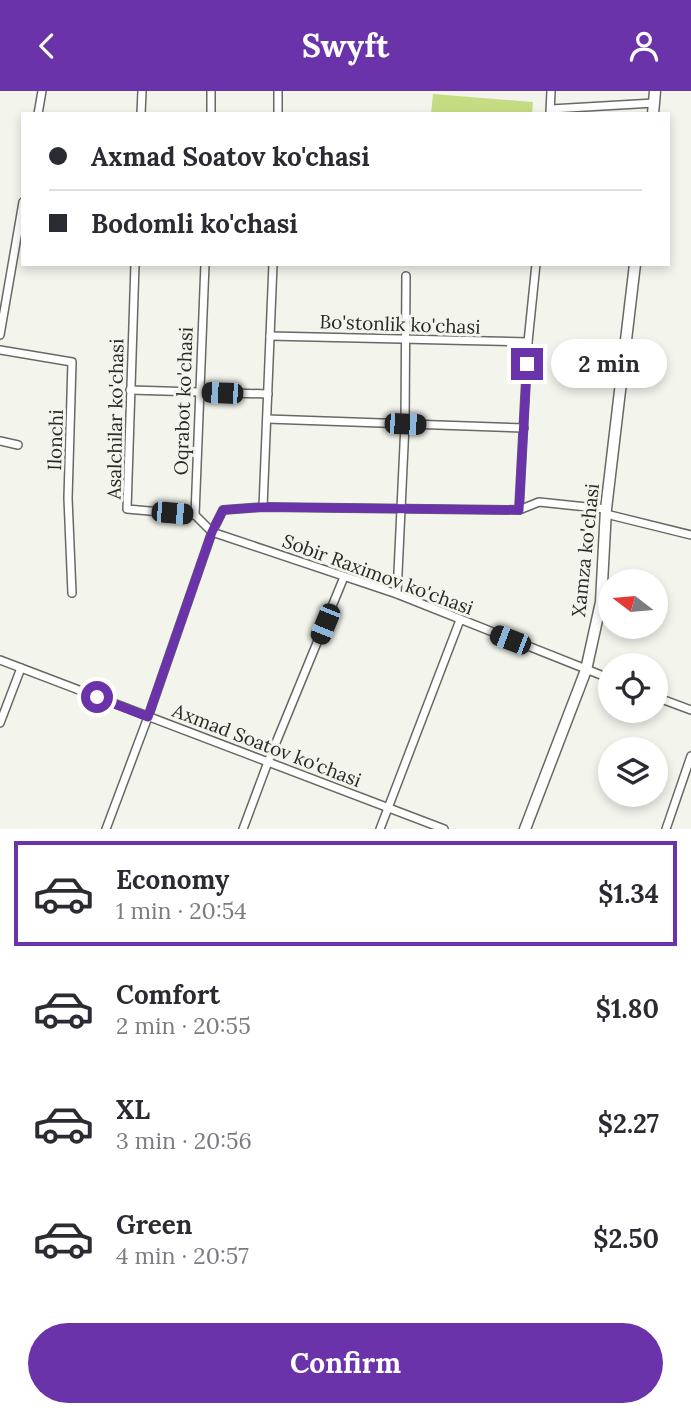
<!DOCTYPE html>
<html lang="en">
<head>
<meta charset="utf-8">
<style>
  body { margin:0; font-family:Lora,serif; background:#f2f2f3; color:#2b2b33; height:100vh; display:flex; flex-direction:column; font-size:26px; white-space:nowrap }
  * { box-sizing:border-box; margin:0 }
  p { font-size:23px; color:#7c7c81 }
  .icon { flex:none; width:38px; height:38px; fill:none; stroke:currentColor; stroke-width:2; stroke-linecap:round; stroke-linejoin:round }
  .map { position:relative; height:738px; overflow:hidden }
  .side { display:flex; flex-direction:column; background:#fff; flex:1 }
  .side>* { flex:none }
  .guide { position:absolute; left:21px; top:21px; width:649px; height:154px; border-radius:0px; box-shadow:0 4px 10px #0003; display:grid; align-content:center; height:154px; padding:0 28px; background:#fff }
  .needle { width:46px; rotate:286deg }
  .controls { position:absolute; left:598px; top:478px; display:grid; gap:14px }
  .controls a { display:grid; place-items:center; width:70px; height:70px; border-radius:50%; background:#fff; box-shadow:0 4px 10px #0003; font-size:35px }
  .end { position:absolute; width:32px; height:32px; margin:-16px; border:9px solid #6a33aa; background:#fff; box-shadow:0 0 0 4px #fff }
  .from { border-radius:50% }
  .bubble { position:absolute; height:49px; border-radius:24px; background:#fff; box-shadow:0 4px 10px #0003; font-size:23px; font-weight:700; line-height:49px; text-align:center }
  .car { position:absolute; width:21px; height:42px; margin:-21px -10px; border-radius:9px; box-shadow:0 0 5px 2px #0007; background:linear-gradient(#222 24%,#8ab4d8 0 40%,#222 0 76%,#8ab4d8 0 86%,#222 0) }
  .guide b { display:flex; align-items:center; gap:24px; height:66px; font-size:26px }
  .guide b+b { border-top:2px solid #e1e1e2 }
  .guide i { width:18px; height:18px; background:#2b2b33 }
  ul { padding:12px 0 0; list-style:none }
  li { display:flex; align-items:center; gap:21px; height:105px; margin:0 14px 10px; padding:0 14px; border:4px solid transparent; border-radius:0px }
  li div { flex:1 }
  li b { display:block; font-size:26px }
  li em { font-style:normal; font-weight:700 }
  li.selected { border-color:#6a33aa }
  li>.icon { width:63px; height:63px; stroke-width:1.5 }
  .cta { display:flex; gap:14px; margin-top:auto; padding:14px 28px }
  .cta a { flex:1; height:80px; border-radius:42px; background:#6a33aa; color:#fff; font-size:28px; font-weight:700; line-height:80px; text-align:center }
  header { display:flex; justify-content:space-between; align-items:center; height:91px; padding:0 28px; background:#6a33aa; color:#fff; font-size:32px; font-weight:700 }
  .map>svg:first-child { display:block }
</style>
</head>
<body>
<header><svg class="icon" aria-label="back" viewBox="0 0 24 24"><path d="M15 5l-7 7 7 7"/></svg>Swyft<svg class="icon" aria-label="person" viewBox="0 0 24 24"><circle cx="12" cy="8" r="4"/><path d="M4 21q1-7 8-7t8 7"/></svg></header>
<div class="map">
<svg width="691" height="738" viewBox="0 0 691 738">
  <rect width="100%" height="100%" fill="#f3f5ed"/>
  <path fill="#c6dc82" d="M433,3L533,11L532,23H431Z"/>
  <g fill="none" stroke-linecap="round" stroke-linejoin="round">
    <defs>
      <g id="minor">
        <path d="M551,18L654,12"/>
        <path d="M550,22L551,0"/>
        <path d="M38,23L42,0"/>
        <path d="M141,23L142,0"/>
        <path d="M211,23V0"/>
        <path d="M278,23V0"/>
        <path d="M135,173L127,418L195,424"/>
        <path d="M205,173L195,424L212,441L397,503L611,588"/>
        <path d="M0,244L23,111"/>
        <path d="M270,245L528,251"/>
        <path d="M0,259L72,271L68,407L72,502"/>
        <path d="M130,299L268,303"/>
        <path d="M267,328L524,337"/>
        <path d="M0,350L18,354"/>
        <path d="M263,416L273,173"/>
        <path d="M519,419L528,251L536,173"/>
        <path d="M606,423L691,444"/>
        <path d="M397,503L405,333L406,185"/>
        <path d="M0,569L444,738"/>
        <path d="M656,606L691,619"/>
        <path d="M0,632L21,577"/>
        <path d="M106,738L148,626L212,441L223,419L263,416L519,419L539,411L606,418"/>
        <path d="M243,738L268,671L344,486"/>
        <path d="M380,738L460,529"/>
        <path d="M666,738L691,665"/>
      </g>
      <g id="secondary">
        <path d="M653,23L655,0"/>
        <path d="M525,738L586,579L601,511L606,418L635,173"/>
      </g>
    </defs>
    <use href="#minor" stroke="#676963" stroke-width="10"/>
    <use href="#secondary" stroke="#676963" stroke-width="13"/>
    <use href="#minor" stroke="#fff" stroke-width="7"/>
    <use href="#secondary" stroke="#fff" stroke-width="10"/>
  </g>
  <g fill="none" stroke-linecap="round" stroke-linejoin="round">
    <path stroke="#6a33aa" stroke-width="9" d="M97,606L148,626L212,441L223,419L263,416L519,419L527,273"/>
  </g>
  <g text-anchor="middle" stroke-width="6" stroke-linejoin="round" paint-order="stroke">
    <g font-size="19" fill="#292927" stroke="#f3f5ed">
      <text transform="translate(400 233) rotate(2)" y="7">Bo'stonlik ko'chasi</text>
      <text transform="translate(183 310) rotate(-88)" y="7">Oqrabot ko'chasi</text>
      <text transform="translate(115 328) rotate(-89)" y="7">Asalchilar ko'chasi</text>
      <text transform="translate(55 349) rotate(-88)" y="7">Ilonchi</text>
      <text transform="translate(585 459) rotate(-84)" y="7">Xamza ko'chasi</text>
      <text transform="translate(378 483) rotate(20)" y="7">Sobir Raximov ko'chasi</text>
      <text transform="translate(267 654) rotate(21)" y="7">Axmad Soatov ko'chasi</text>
    </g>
  </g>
</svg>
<div class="controls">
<a><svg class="needle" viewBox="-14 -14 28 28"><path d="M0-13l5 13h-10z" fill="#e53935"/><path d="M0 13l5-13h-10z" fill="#7c7c81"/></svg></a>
<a><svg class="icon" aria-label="locate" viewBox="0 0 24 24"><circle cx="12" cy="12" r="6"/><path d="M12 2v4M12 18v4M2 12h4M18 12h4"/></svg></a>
<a><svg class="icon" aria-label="layers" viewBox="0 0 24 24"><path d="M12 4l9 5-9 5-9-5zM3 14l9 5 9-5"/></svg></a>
</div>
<i class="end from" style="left:97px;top:606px"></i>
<i class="end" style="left:527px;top:273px"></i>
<div class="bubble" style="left:551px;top:248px;width:116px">2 min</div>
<i class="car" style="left:222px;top:302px;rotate:272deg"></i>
<i class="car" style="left:405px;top:333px;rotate:92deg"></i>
<i class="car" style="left:172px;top:422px;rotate:95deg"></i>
<i class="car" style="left:325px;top:533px;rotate:202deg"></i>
<i class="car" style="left:510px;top:549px;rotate:291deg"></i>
<div class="guide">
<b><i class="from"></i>Axmad Soatov ko'chasi</b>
<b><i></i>Bodomli ko'chasi</b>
</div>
</div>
<section class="side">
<ul>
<li class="selected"><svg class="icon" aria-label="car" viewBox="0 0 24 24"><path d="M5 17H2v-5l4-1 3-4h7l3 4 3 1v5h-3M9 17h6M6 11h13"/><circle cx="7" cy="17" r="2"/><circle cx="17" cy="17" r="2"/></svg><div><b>Economy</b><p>1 min · 20:54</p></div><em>$1.34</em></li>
<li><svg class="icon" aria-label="car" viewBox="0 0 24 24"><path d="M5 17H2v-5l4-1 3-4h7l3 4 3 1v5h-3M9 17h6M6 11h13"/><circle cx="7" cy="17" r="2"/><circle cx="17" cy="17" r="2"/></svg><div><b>Comfort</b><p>2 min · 20:55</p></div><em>$1.80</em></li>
<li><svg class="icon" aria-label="car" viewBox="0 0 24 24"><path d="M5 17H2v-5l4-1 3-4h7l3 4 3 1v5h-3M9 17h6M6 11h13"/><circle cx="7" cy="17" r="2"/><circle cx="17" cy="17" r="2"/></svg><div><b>XL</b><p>3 min · 20:56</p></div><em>$2.27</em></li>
<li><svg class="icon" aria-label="car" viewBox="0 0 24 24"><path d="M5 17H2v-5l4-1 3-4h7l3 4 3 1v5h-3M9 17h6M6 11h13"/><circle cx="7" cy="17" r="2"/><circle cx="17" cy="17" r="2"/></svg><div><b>Green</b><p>4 min · 20:57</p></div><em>$2.50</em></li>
</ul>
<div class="cta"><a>Confirm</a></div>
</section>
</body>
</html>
